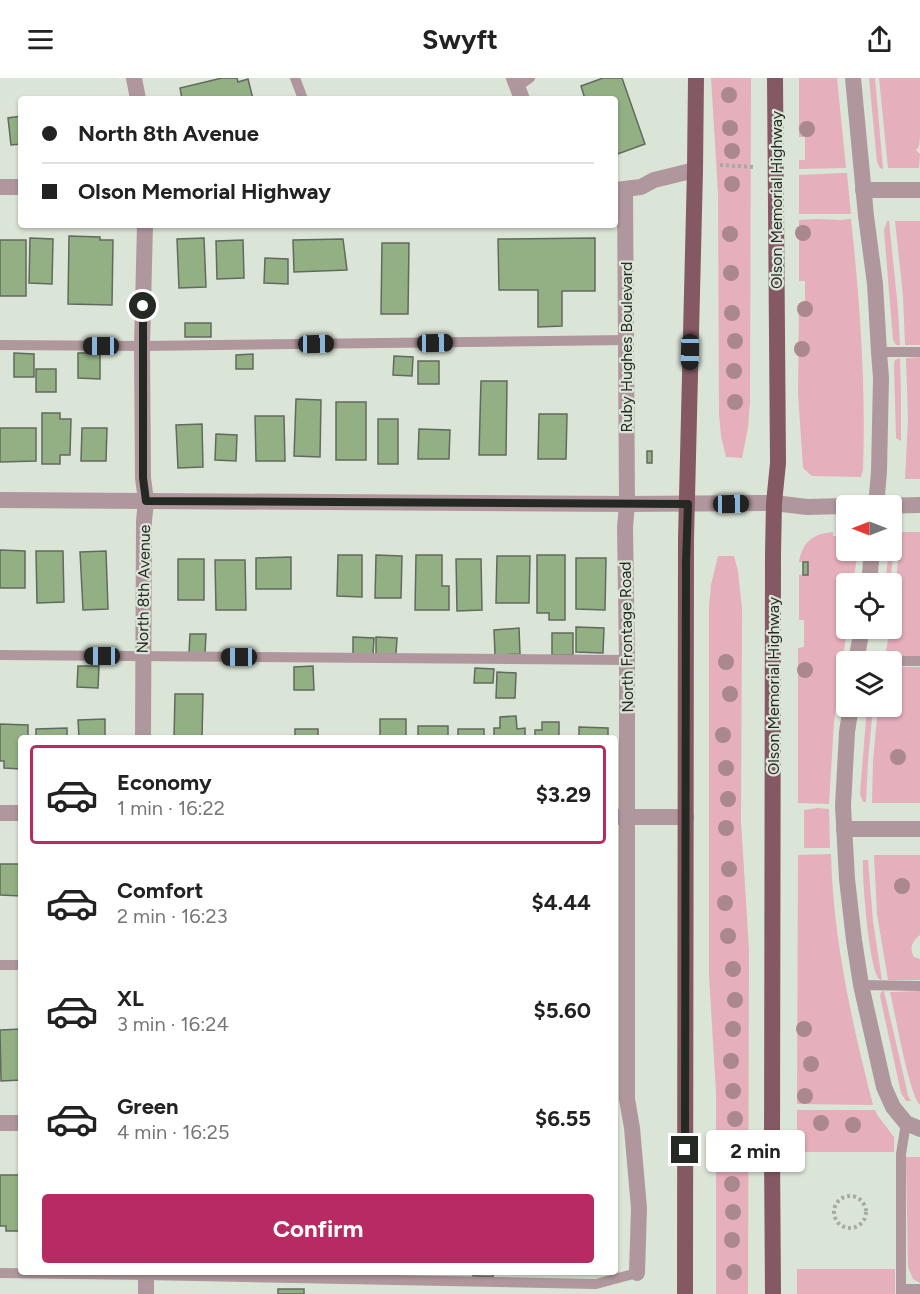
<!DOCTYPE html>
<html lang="en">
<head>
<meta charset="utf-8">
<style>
  body { margin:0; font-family:Figtree,sans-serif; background:#f2f2f2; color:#222; height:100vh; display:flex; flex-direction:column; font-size:22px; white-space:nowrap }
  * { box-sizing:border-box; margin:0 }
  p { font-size:20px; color:#767676 }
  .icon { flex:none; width:33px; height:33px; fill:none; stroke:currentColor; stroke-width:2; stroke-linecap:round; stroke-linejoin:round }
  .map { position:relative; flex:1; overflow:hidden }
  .sheet { position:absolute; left:18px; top:657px; width:600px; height:540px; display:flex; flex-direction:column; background:#fff; border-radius:6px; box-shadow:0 2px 4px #0004 }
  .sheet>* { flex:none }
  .top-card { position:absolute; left:18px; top:18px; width:600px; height:132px; border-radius:6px; box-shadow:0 2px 4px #0004; display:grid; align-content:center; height:132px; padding:0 24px; background:#fff }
  .needle { width:39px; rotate:270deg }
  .controls { position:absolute; left:836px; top:417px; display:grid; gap:12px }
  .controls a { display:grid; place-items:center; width:66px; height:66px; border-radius:6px; background:#fff; box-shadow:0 2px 4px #0004; font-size:30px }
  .end { position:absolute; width:27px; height:27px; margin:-14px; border:8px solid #252924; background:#fff; box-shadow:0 0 0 3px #fff }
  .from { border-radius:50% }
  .bubble { position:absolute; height:42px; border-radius:6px; background:#fff; box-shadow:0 2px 4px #0004; font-size:20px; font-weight:700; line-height:42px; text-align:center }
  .car { position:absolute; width:18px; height:36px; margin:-18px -9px; border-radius:8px; box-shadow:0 0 4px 2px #0007; background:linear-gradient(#222 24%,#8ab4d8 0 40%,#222 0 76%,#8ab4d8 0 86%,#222 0) }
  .top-card b { display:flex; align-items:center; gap:21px; height:57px; font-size:22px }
  .top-card b+b { border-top:2px solid #e0e0e0 }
  .top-card i { width:15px; height:15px; background:#222 }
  ul { padding:10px 0 0; list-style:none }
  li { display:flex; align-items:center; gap:18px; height:99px; margin:0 12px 9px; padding:0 12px; border:3px solid transparent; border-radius:6px }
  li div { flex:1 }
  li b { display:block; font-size:22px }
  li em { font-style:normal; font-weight:700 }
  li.current { border-color:#b82b62 }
  li>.icon { width:54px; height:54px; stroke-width:1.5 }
  .button { display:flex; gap:12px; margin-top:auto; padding:12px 24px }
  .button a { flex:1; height:69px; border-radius:6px; background:#b82b62; color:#fff; font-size:24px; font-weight:700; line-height:69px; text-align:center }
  header { display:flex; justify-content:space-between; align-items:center; height:78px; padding:0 24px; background:#fff; font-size:27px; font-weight:700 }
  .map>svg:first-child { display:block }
</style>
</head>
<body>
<header><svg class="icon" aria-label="menu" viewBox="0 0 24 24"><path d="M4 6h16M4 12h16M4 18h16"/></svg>Swyft<svg class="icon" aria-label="share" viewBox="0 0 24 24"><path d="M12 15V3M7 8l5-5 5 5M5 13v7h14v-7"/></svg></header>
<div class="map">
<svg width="920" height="1216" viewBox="0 0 920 1216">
  <rect width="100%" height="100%" fill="#dbe5d7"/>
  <g fill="#e5afbc">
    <path d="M711,0H751L750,324L748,350L742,380L726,379L721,358L719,336L718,115Z"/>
    <path d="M799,0H837L846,90L799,91V82H805V59H799Z"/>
    <path d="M869,0H875L883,91L880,90L877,84Z"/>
    <path d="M879,0H920V59L919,68L916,72L920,76L919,90H888Z"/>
    <path d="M842,95H847L851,136H799V97Z"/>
    <path d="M817,141L840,142L851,141C860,225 866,307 863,391L861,399L812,398L803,390L798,315L799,230L805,229V203H799V142Z"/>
    <path d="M887,143H889L898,231L900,267H896L893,262L884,152Z"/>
    <path d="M895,143H920V267H905L903,218Z"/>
    <path d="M920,279V401H905L908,341L906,280Z"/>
    <path d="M900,280L901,316V363L896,360L894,287L895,282Z"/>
    <path d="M892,453H896L890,505H885L889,473L891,472V455Z"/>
    <path d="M833,454V458H839L840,454H846V472L858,473L853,505L846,506L847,551L834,644L829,726L798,725V570L804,569V542H799V497L808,496V484H799C803,463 813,456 833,454Z"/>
    <path d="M901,454H920V578H885L890,551L891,550Z"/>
    <path d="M718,478H734L738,493L742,531L741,743L749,872L748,1216H716V1015L709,897V528L711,507Z"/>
    <path d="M891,589H920V725H872L873,683L878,629L891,628V616L894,617L899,606L891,604Z"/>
    <path d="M867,629H873L868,683L866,724H863L860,716L861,703Z"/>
    <path d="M818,730L829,731L830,770H804V732Z"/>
    <path d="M831,776C833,861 852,945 873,1027L797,1026L798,777Z"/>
    <path d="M874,777H920V857C912,863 909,870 914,879L920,881V902H888L877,836Z"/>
    <path d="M863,782H868L873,843L882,902L879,901C869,889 862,801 863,782Z"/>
    <path d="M884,913L906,1008L908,1018L911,1023H906L901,1015L880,918L881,914Z"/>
    <path d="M920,913V1027C909,1017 895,934 890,914Z"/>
    <path d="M797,1032H875L878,1038L894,1059V1074H797Z"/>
    <path d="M906,1079H920V1205L913,1201L908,1189Z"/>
    <rect x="797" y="1191" width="98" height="25"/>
  </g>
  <g fill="#92b084" stroke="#616a5e" stroke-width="1.5">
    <path d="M222,0H237L238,4L248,1L253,21H182L180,10Z"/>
    <path d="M603,0H622L645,66L615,77V21H585L581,8Z"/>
    <path d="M21,38V66L11,67L8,40Z"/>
    <path d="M69,158L100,159V162H113L112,227L68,226Z"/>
    <path d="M30,160L53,161L52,206L29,205Z"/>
    <path d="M204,160L206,209L179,210L177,161Z"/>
    <path d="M595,160V213H562V248L538,249V212H499L498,161Z"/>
    <path d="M343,161L347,192L294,194L293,162Z"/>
    <rect x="0" y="162" width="26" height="56"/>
    <path d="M243,162L244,200L217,201L216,163Z"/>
    <path d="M382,165H409L408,236H381Z"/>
    <path d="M265,180L288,181V206L264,205Z"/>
    <rect x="185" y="245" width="26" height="14"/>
    <path d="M14,275L34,276V299H14Z"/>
    <path d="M78,275H100V301L78,300Z"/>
    <path d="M253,276V291H236V277Z"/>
    <path d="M394,278L413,279L412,298L393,297Z"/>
    <rect x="418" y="283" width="21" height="23"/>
    <rect x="36" y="291" width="20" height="23"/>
    <path d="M481,303H507L506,377H479Z"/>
    <path d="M296,321L321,322L320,379L294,378Z"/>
    <rect x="336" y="324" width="30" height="58"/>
    <path d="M42,335H60V341H71L70,377H60V386H42Z"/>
    <path d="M539,336H567L566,381H538Z"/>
    <path d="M255,338H284L285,383H256Z"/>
    <rect x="378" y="341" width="20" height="45"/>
    <path d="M202,346L203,389L178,390L176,347Z"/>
    <path d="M0,350H36V383L0,384Z"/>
    <path d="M82,350H107L106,383H81Z"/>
    <path d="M419,351L450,352L449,381H418Z"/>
    <path d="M216,356L237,357L236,383L215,382Z"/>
    <rect x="647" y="373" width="5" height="12"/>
    <path d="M0,472L25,473V510H0Z"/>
    <path d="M36,473H63L64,524L37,525Z"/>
    <path d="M106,473L108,531L83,532L80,474Z"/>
    <path d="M338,477H362V519L337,518Z"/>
    <path d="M376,477L402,478L401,520H375Z"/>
    <path d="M416,477H442V508H449V532H415Z"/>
    <path d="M537,477H565V542H549V535H537Z"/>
    <path d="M497,478H530L529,525H496Z"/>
    <path d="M291,479V511H256V480Z"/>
    <path d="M576,480H606L605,532L576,531Z"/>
    <rect x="178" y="481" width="26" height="41"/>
    <path d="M456,481H481L482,532L457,533Z"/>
    <path d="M215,482H245L246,532H216Z"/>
    <rect x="803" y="484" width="5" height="13"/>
    <path d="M576,549L604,550L603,575L576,574Z"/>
    <path d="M519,550L520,576L495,577L494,552Z"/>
    <rect x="552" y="555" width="21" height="22"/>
    <path d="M190,556H206L205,576L189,575Z"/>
    <path d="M353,559L374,560L373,577L353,576Z"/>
    <path d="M376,559L397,560L396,576H376Z"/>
    <path d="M78,588H99L98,610L77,609Z"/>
    <path d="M313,588L314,612H294V589Z"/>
    <path d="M475,590L494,591L493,605H474Z"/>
    <path d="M497,594L516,595L515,620H496Z"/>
    <path d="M175,616H203L202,660H174Z"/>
    <path d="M516,638L517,651L525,650V660H494V650H500V639Z"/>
    <path d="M105,641V660H79L78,642Z"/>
    <rect x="380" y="641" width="26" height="19"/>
    <path d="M542,644H559V660H535V652H542Z"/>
    <path d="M0,646L28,647V660H21V691L4,690V683H0Z"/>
    <rect x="418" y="648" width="30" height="12"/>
    <path d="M579,649L608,650V660H579Z"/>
    <path d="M67,650V660H36V651Z"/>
    <rect x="295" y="651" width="23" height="9"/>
    <rect x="458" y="651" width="26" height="9"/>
    <path d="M0,786H21V818L0,817Z"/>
    <path d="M21,951V1002L1,1003L0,952Z"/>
    <path d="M0,1097H21V1153H6V1148H0Z"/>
    <path d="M474,1194H493V1199L473,1198Z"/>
    <rect x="278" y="1211" width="26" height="5"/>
  </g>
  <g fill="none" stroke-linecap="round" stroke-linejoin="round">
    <g stroke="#a4aca1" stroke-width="4" stroke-dasharray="3 3" stroke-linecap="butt">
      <path d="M720,87L754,89"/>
      <circle cx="850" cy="1134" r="16"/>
    </g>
    <g stroke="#b0979d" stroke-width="10">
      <path d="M295,0L303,21"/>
      <path d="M517,9L530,0"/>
      <path d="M0,267L142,268L626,262"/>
      <path d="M879,274H920"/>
      <path d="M0,577L627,582"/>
      <path d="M857,583H920"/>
      <path d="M0,887H21"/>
      <path d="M861,907L920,908"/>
      <path d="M0,1195L146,1197L596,1206L637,1195"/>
      <path d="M901,1211H920"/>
      <path d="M901,1216V1076L906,1045"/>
    </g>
    <g stroke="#b0979d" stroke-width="16">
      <path d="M134,0L138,21"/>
      <path d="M514,0L522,21"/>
      <path d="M853,0L866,138L875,206L879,274L881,300L879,394L876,428"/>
      <path d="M0,109H21"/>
      <path d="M616,112L641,109L654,102L695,92"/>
      <path d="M625,112L627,426L625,449L627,582V1021L632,1050L639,1130L637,1195"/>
      <path d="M863,112H920"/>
      <path d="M0,422L627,426L774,425L807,429L846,428"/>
      <path d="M874,428L920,427"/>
      <path d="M869,506L872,472"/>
      <path d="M856,584L862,550"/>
      <path d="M851,628L847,654L843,728L847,801L854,862L861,907L884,1009L893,1029L906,1045L920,1051"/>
      <path d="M143,660L144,443L146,423L143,400L142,268L145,147"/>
      <path d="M0,735H21"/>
      <path d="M615,739H686"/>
      <path d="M844,751H920"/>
      <path d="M0,1045H21"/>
      <path d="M146,1216V1194"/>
    </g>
    <g stroke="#845964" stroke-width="16">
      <path d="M685,1216L686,461L695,92L696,0"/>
      <path d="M773,1216L772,1075L773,476L774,425L778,385L775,0"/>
    </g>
  </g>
  <g fill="#aa888d">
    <circle cx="729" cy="17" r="8"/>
    <circle cx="730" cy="50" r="8"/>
    <circle cx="807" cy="51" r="8"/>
    <circle cx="732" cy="73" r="8"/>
    <circle cx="732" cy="106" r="8"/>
    <circle cx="803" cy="155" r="8"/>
    <circle cx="730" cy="156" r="8"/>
    <circle cx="731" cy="195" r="8"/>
    <circle cx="805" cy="231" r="8"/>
    <circle cx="732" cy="235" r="8"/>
    <circle cx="735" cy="263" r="8"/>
    <circle cx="802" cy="271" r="8"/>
    <circle cx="734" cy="293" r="8"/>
    <circle cx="735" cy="324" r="8"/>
    <circle cx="726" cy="584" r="8"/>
    <circle cx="805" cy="592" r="8"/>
    <circle cx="730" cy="616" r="8"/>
    <circle cx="723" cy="657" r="8"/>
    <circle cx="898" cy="679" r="8"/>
    <circle cx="726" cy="690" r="8"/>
    <circle cx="728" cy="721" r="8"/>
    <circle cx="726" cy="750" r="8"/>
    <circle cx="729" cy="791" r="8"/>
    <circle cx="902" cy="808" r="8"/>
    <circle cx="725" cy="825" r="8"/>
    <circle cx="728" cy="858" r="8"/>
    <circle cx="733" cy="891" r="8"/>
    <circle cx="735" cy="922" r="8"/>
    <circle cx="733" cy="951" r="8"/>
    <circle cx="804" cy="951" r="8"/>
    <circle cx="731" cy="983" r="8"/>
    <circle cx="811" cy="986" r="8"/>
    <circle cx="733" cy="1013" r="8"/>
    <circle cx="805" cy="1018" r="8"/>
    <circle cx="735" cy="1041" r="8"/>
    <circle cx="821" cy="1045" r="8"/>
    <circle cx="853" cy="1047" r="8"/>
    <circle cx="735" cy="1073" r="8"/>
    <circle cx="732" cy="1106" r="8"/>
    <circle cx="733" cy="1134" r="8"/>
    <circle cx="732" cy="1162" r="8"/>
    <circle cx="734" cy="1194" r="8"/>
  </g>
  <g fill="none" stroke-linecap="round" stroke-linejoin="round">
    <path stroke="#252924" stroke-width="8" d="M143,228V400L146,423L688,426L686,484L685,1072"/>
  </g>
  <g text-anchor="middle" stroke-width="4.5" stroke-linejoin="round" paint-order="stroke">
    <g font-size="16" fill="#252924" stroke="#dbe5d7">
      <text transform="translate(776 122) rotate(-90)" y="6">Olson Memorial Highway</text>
      <text transform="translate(626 269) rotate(-90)" y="6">Ruby Hughes Boulevard</text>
      <text transform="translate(143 511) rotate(-89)" y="6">North 8th Avenue</text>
      <text transform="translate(626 559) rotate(-91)" y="6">North Frontage Road</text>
      <text transform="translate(773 608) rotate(-90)" y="6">Olson Memorial Highway</text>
    </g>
  </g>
</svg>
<div class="controls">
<a><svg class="needle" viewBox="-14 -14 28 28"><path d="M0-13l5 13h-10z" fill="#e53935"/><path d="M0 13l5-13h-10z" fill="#767676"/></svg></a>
<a><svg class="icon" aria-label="locate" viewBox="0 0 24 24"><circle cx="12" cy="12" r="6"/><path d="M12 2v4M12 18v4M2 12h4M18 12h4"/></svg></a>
<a><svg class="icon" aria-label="layers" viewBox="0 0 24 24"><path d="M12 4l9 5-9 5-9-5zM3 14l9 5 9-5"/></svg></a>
</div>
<i class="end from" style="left:143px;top:228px"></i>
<i class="end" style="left:685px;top:1072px"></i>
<div class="bubble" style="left:706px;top:1052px;width:99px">2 min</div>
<i class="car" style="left:435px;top:265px;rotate:89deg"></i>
<i class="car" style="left:316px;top:266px;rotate:89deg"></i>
<i class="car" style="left:101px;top:268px;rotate:270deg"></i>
<i class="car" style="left:690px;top:274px;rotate:181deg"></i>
<i class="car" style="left:731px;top:426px;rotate:89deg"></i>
<i class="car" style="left:102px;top:578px;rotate:270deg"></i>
<i class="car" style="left:239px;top:579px;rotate:270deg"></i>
<div class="top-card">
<b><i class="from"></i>North 8th Avenue</b>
<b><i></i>Olson Memorial Highway</b>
</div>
<section class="sheet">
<ul>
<li class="current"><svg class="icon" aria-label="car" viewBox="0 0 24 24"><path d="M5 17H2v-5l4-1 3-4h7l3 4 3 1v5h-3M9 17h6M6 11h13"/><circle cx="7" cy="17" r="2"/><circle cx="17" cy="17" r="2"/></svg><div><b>Economy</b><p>1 min · 16:22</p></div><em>$3.29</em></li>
<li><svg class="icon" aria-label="car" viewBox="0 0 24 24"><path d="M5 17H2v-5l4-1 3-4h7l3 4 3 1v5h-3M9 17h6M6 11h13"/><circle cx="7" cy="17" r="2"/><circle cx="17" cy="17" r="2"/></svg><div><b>Comfort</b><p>2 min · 16:23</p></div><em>$4.44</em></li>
<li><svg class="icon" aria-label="car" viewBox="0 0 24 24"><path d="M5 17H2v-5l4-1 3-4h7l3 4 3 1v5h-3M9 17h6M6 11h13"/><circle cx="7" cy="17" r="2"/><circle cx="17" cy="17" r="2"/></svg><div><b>XL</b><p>3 min · 16:24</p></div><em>$5.60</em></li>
<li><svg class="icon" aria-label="car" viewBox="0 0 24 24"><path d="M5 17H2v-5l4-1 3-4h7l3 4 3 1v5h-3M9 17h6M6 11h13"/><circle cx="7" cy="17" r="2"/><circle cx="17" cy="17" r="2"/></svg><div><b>Green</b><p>4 min · 16:25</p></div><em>$6.55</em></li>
</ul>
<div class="button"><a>Confirm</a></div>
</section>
</div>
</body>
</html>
